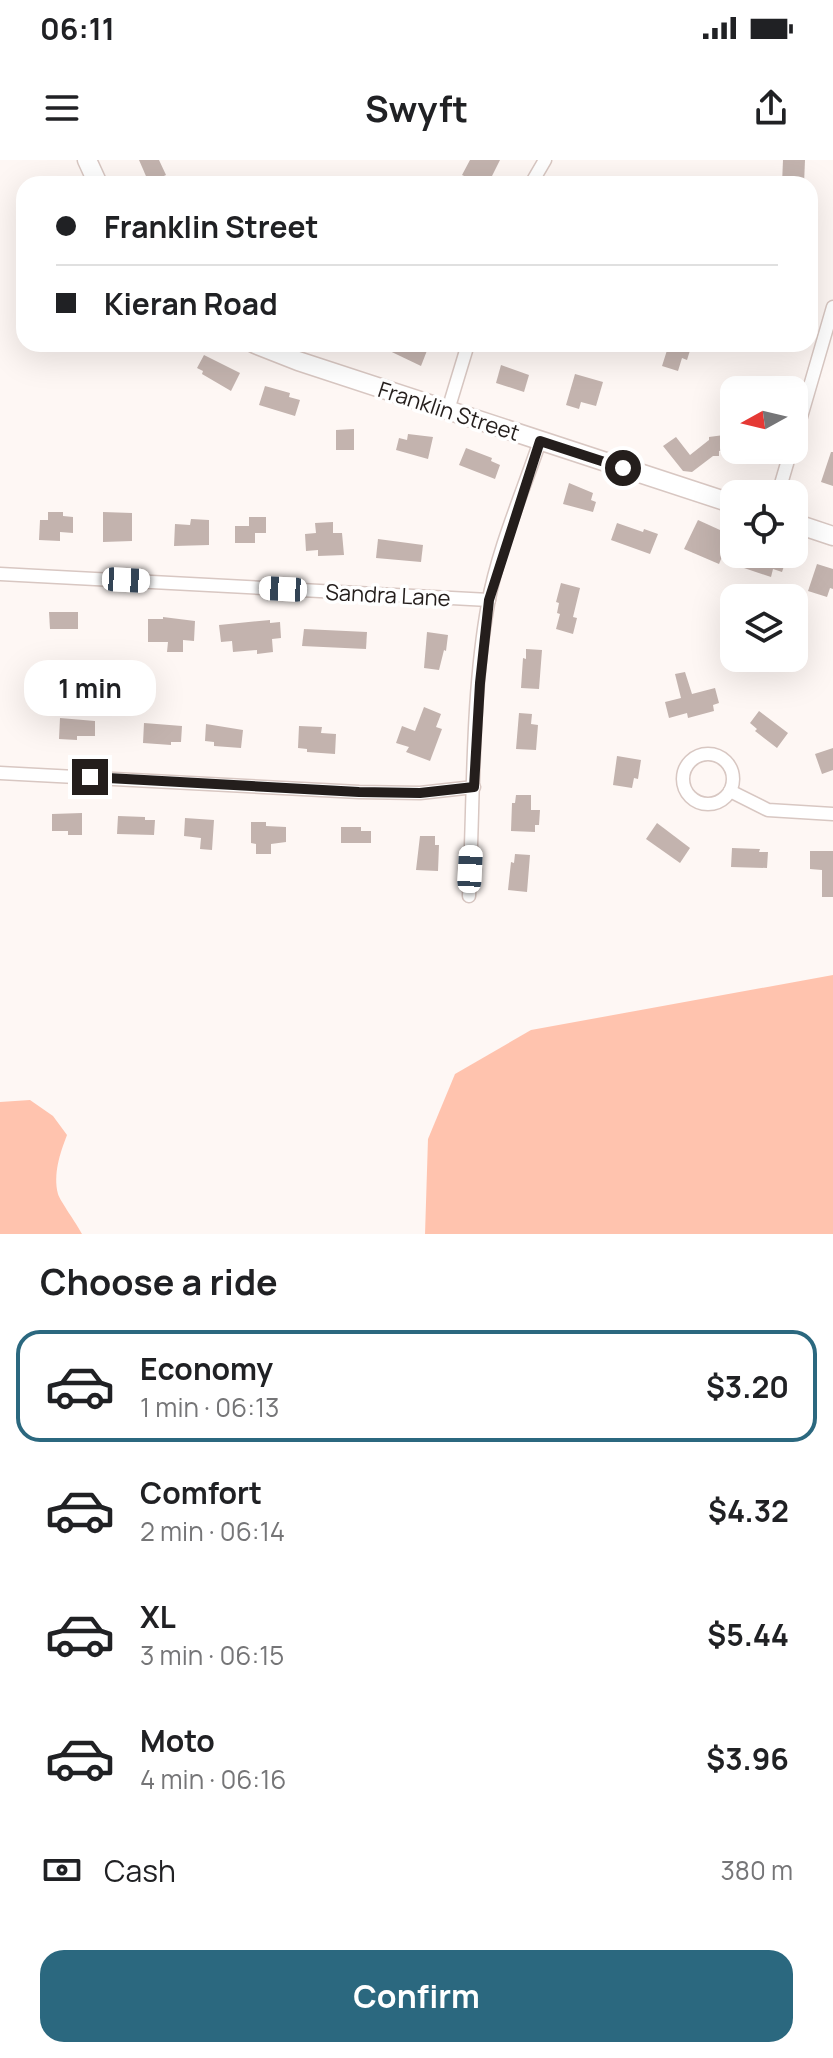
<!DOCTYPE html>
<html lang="en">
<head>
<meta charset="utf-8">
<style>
  body { margin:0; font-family:Manrope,sans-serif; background:#f2f2f2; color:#202124; height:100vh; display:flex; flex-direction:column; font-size:30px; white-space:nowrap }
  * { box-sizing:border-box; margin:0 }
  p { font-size:26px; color:#757577 }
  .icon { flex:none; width:44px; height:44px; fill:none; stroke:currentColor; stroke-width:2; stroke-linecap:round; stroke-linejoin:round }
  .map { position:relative; height:1074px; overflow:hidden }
  .sheet { display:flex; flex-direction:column; background:#fff; flex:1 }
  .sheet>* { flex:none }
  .guide { position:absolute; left:16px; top:16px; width:802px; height:176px; border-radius:24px; box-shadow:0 8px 32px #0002; display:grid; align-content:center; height:176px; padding:0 40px; background:#fff }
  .needle { width:52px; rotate:262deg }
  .controls { position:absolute; left:720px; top:216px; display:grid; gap:16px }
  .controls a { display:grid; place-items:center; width:88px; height:88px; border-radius:16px; background:#fff; box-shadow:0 8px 32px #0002; font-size:40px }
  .end { position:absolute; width:36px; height:36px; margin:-18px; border:10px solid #241e1c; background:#fff; box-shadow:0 0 0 4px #fff }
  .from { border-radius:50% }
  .bubble { position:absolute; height:56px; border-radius:24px; background:#fff; box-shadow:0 8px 32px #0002; font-size:26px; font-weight:700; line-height:56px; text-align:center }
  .car { position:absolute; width:24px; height:48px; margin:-24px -12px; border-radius:10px; box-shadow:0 0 6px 2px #0007; background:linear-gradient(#fff 24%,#345 0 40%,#fff 0 76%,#345 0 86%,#fff 0) }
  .guide b { display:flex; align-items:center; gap:28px; height:76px; font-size:30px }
  .guide b+b { border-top:2px solid #e0e0e0 }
  .guide i { width:20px; height:20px; background:#202124 }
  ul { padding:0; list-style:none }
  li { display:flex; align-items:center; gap:24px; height:112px; margin:0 16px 12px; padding:0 24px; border:4px solid transparent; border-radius:24px }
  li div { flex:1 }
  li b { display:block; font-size:30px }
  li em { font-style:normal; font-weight:700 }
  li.on { border-color:#2b687f }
  li>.icon { width:72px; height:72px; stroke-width:1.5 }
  h2 { padding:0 40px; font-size:36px; line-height:96px }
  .pay { display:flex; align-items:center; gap:20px; height:88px; padding:0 40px; font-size:30px }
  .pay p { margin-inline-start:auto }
  .cta { display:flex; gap:16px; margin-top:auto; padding:16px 40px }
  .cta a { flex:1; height:92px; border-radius:24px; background:#2b687f; color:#fff; font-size:32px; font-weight:700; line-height:92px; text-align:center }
  .status { display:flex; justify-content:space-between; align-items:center; height:56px; padding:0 40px; background:#fff; direction:ltr }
  .status svg { height:22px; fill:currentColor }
  header { display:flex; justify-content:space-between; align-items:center; height:104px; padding:0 40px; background:#fff; font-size:36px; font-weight:700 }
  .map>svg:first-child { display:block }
</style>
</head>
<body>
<div class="status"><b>06:11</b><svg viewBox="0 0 49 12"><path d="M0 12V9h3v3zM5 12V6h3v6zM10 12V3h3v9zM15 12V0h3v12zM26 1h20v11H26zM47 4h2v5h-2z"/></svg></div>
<header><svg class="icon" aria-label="menu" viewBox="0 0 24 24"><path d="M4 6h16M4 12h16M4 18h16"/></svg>Swyft<svg class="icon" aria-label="share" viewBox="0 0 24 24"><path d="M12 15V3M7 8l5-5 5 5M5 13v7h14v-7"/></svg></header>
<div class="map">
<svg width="833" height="1074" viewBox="0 0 833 1074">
  <rect width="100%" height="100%" fill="#fef7f4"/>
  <g fill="#ffc3ae">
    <path d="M833,815V1074H425L428,979L455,914L531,870Z"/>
    <path d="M30,940L53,956L67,975C60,993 53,1014 58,1034C60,1041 77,1064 82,1074H0V942Z"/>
  </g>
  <g fill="#c3b3ae">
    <path d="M139,0H159L166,15L149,23Z"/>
    <path d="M470,0H500L488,24H481L462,15Z"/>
    <path d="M783,0H805L804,24H782Z"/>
    <path d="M375,184H417L428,188L421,206Z"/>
    <path d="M669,184H692L687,200L682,198L678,211L662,206Z"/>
    <path d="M204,195L240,213L231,231L202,214L203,211L197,208Z"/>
    <path d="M501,205L529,215L524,232L496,223Z"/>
    <path d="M575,214L603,222L596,246L581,242L579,249L566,245Z"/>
    <path d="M265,226L290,233L289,237L300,240L295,256L259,245Z"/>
    <path d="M354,269V290H336V270Z"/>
    <path d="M408,274L433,277L428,299L396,290L399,278L407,280Z"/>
    <path d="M724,275L726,290L719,291V296H713L692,312L683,311L663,286L676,277L690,295L709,280V277Z"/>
    <path d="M466,288L492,298L491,301L500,305L495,319L459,305Z"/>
    <path d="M831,292H833V326L821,322Z"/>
    <path d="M569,323L593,333L591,340L596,342L593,352L563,344Z"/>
    <path d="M48,352H63V356L73,357V373L60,372V381L39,380L40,360H48Z"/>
    <path d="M103,352L132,353V381L103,382Z"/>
    <path d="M249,357H266V373H255V383H235V366H249Z"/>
    <path d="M191,359L209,360V385L174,386L175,364L190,365Z"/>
    <path d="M698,360L731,375L719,404L684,389Z"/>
    <path d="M333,362V373H342L344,395L318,396V390L306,391L305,374L316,373L315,363Z"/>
    <path d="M617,363L643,372L644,369L658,374L650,394L611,380Z"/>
    <path d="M378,379L423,385L421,402L376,398Z"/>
    <path d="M748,394H788L782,412L773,409L771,417L744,408Z"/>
    <path d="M817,404L833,409V429L830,428L827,437L808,431Z"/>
    <path d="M561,423L580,428L573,457L577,458L573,474L556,469L560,454L557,453L559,443L556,442Z"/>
    <path d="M49,452H78V469H50Z"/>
    <path d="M163,457L195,461L194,481L183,480V492H167L168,482H148V459H163Z"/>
    <path d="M270,460V463L280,462L281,478L272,479L273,492L257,494V490L233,492L232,481L221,482L219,465Z"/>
    <path d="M304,469L367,472L366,489L302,486Z"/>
    <path d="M427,472L448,475L446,491L444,490L439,510L424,508Z"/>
    <path d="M526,489L542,490L539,529L521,528L523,498L526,499Z"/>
    <path d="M685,512L692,534L715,528L719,543L713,545L714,551L688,558L687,553L669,558L665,542L681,538L675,514Z"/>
    <path d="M424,547L441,554L436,567L442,569L430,601L406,592L409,587L396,583L402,566L415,571Z"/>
    <path d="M759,551L788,573L777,588L755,571L757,569L750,563Z"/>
    <path d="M519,553L532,554L531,564L538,565L536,590L516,589Z"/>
    <path d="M60,558L95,561V576H77V580L59,579Z"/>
    <path d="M144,563L182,566L181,582H171V585L143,583Z"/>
    <path d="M206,564L243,570L241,588L214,586V582L205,581Z"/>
    <path d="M299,566L322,567L321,573L336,574L335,594L307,592V589L298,588Z"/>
    <path d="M833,588V610L822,614L815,594Z"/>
    <path d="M617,596L641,600L638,619L634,618L632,628L613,625Z"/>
    <path d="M516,635H531V650H540L539,665H535V672L511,671L512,643H515Z"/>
    <path d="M82,653V675H68V671H52V654Z"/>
    <path d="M118,656L145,657V660H155L154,675L117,674Z"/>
    <path d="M185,658L214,660L212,690L200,689L201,678L184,676Z"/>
    <path d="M251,662H266V666L286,667V682L271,684V694H256V684L251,683Z"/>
    <path d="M657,663L690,688L680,703L646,679Z"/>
    <path d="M341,667H361V671H371V683H341Z"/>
    <path d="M420,676H435V685H439L438,711L416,710Z"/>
    <path d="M732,688L760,689L759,692H768L767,708L731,707Z"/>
    <path d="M810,691H833V737H822V710L810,709Z"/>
    <path d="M515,694L530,695L527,732L508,730L511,702L514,703Z"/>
  </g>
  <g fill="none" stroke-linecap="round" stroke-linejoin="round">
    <defs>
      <g id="minor">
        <path d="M531,24L545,0"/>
        <path d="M448,250L468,184"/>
        <path d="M794,281L833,147"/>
        <path d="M778,334L791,290"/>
        <path d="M0,414L489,440"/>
        <circle cx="708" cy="619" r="25"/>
        <path d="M0,613L359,632L420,633L474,627"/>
        <path d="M730,631L768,650L833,654"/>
        <path d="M469,736C474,640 471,538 488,444C498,389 522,334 540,281"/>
      </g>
      <g id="secondary">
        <path d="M87,0L98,24"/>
        <path d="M255,184L298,201L734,344"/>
        <path d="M794,363L833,376"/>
      </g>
    </defs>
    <use href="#minor" stroke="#d8c7c2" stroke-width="15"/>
    <use href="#secondary" stroke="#d8c7c2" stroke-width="21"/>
    <use href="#minor" stroke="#fff" stroke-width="12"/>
    <use href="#secondary" stroke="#fff" stroke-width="18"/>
  </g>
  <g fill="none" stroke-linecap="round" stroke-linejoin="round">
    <path stroke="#241e1c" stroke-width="10" d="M90,617L359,632L420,633L474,627L480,523L489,440L540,281L623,308"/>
  </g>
  <g text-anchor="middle" stroke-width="7" stroke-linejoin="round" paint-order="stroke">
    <g font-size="22" fill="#241e1c" stroke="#fff">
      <text transform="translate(449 251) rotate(18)" y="8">Franklin Street</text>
      <text transform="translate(388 435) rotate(3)" y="8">Sandra Lane</text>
    </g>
  </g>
</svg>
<div class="controls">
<a><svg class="needle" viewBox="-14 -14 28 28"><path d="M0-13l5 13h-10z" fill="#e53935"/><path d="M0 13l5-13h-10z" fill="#757577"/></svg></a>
<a><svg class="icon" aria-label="locate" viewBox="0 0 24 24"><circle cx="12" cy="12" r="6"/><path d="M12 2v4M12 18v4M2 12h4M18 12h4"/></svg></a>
<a><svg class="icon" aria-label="layers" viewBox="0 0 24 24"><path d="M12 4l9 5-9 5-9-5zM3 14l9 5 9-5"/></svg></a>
</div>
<i class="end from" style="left:623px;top:308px"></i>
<i class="end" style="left:90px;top:617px"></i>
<div class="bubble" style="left:24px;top:500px;width:132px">1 min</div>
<i class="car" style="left:126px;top:420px;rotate:93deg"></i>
<i class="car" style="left:283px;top:429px;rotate:273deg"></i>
<i class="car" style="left:470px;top:709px;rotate:3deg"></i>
<div class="guide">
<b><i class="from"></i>Franklin Street</b>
<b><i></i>Kieran Road</b>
</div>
</div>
<section class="sheet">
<h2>Choose a ride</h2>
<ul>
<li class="on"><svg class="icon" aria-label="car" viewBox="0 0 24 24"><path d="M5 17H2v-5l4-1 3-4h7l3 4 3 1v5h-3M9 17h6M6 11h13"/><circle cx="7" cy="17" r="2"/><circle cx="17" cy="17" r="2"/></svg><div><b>Economy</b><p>1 min · 06:13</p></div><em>$3.20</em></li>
<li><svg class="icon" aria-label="car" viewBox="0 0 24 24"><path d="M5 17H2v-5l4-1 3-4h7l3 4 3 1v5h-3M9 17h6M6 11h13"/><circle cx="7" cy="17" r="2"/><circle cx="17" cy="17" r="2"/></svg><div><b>Comfort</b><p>2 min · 06:14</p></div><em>$4.32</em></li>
<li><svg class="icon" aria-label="car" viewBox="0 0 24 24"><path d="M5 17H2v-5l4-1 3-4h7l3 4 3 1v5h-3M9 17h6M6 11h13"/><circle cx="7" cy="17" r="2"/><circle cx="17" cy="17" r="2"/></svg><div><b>XL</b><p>3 min · 06:15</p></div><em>$5.44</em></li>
<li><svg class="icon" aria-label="car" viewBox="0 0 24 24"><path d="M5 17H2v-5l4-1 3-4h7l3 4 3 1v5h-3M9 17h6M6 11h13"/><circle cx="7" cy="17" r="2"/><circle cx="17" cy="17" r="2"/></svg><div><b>Moto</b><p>4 min · 06:16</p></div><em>$3.96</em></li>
</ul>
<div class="pay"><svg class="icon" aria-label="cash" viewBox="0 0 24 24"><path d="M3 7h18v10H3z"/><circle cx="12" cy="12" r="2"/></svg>Cash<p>380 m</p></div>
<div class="cta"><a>Confirm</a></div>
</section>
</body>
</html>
